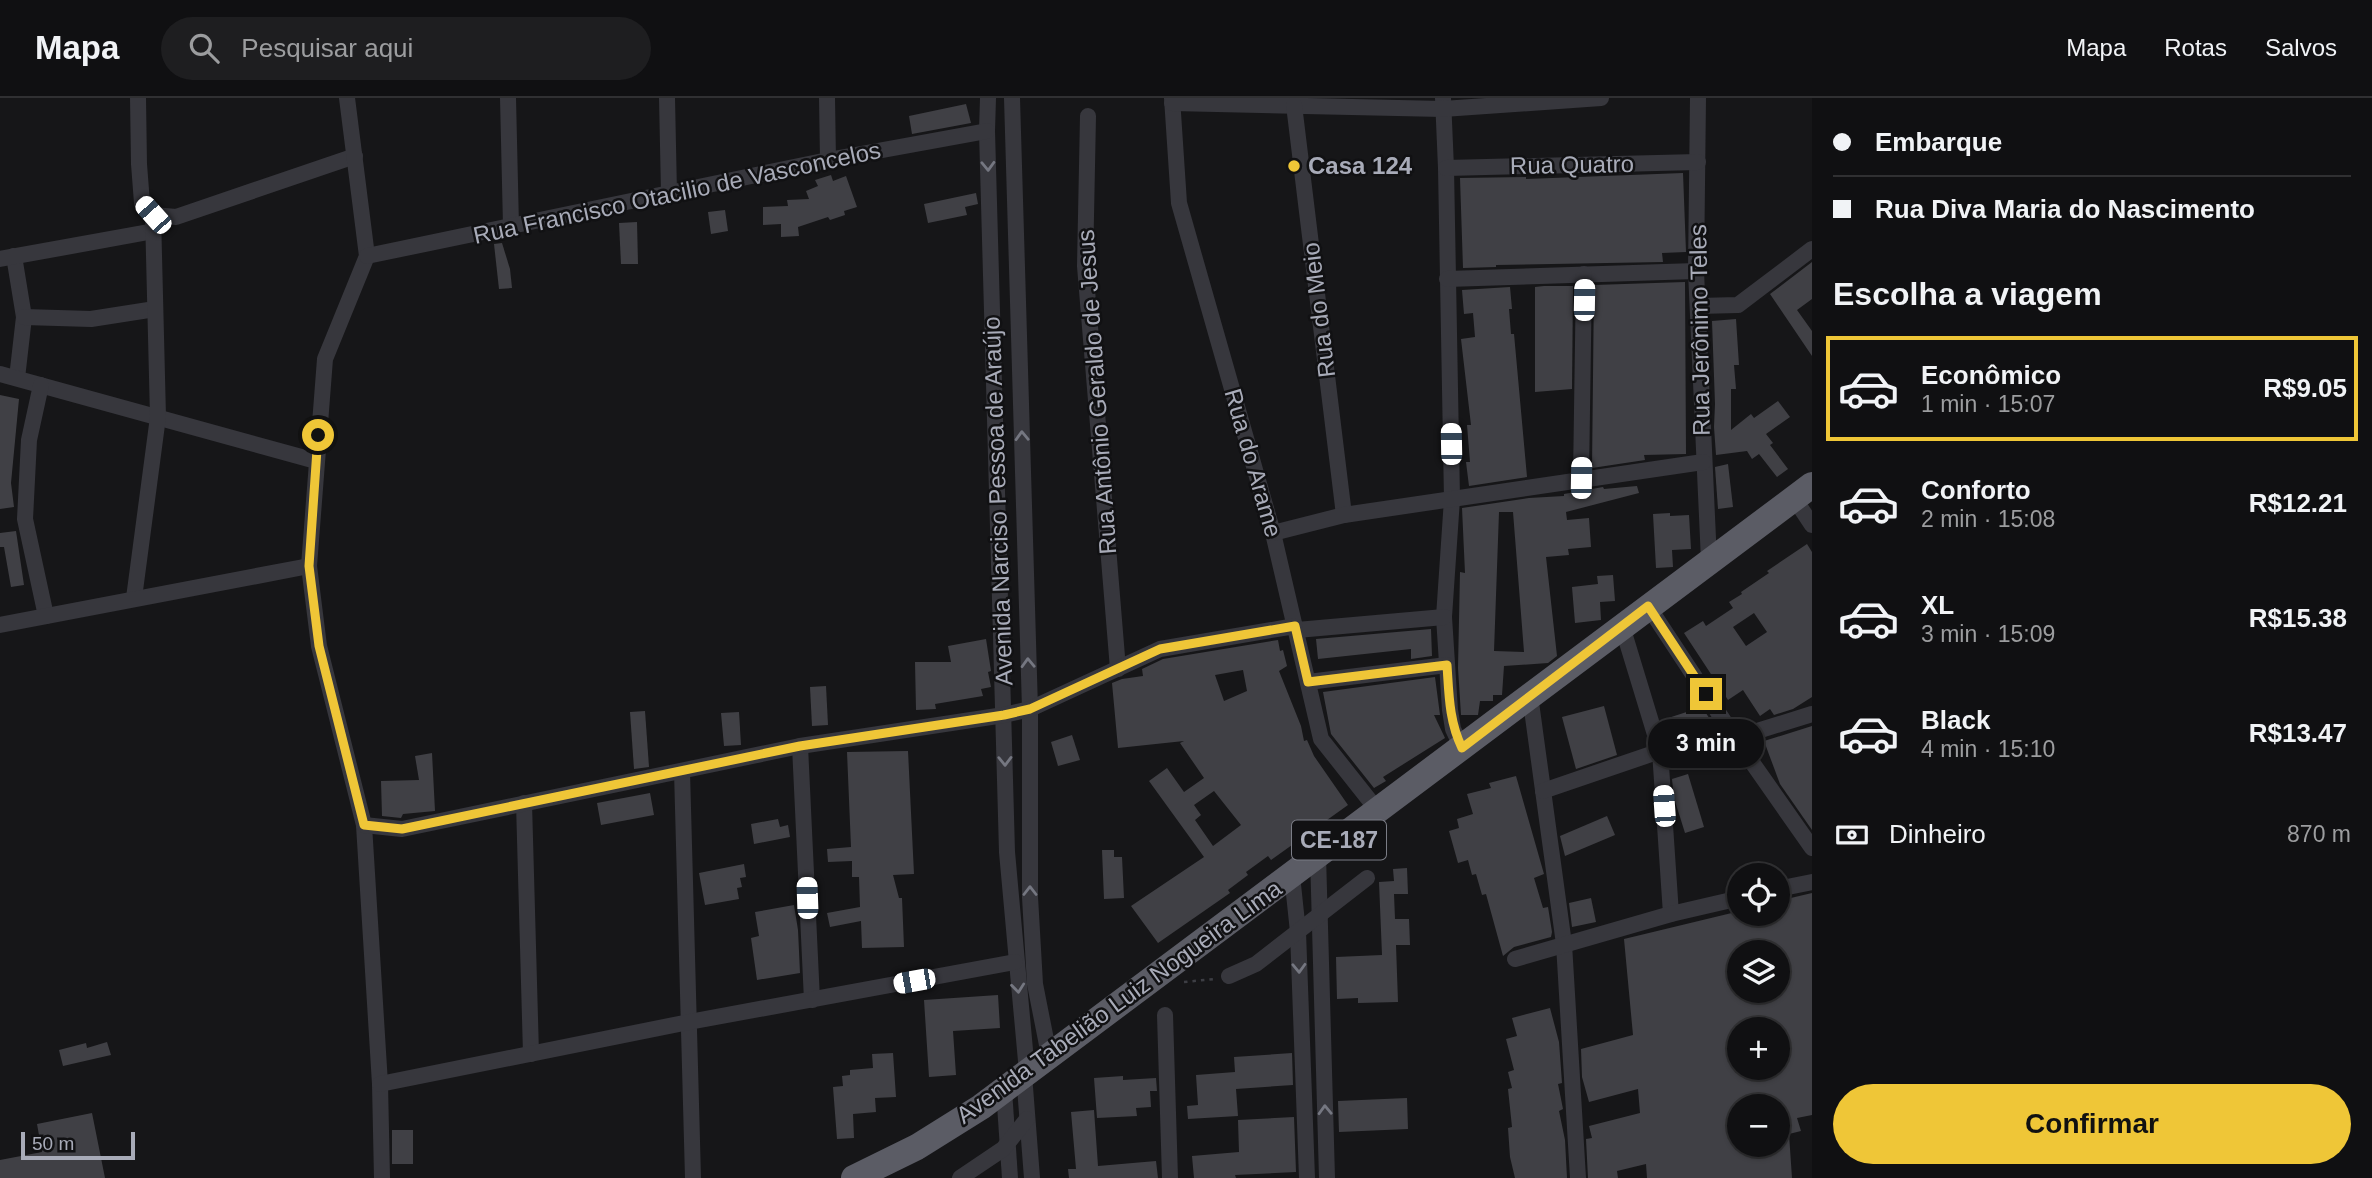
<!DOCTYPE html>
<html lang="pt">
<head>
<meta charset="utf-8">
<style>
  body { margin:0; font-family:Helvetica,sans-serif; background:#1e1e20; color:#f1f3f6; height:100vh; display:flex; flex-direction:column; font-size:26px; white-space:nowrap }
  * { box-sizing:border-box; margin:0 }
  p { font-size:23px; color:#9c9d9f }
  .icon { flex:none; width:38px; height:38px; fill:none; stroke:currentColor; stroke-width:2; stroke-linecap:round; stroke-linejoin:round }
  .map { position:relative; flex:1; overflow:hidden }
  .panel { display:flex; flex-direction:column; background:#101012; width:560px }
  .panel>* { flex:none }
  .guide { display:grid; align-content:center; height:154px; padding:0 21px; background:#101012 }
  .buttons { position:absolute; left:1727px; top:765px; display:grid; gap:14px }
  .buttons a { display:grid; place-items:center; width:63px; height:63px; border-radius:50%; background:#101012; box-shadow:0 2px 5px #0004,0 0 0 2px #303032; font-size:35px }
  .scale { position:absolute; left:21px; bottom:18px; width:114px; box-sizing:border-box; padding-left:7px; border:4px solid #a8abb8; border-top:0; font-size:19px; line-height:24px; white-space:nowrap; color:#a8abb8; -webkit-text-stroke:5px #111113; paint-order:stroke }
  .end { position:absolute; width:32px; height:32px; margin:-16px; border:9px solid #efc637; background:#111; box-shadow:0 0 0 4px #111 }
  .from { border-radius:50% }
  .bubble { position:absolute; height:49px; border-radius:24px; background:#101012; box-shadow:0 2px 5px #0004,0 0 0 2px #303032; font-size:23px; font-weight:800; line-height:49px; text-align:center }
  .car { position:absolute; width:21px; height:42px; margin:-21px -10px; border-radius:9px; box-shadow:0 0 5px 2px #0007; background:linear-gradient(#fff 24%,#345 0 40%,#fff 0 76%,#345 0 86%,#fff 0) }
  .guide b { display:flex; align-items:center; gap:24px; height:66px; font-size:26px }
  .guide b+b { border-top:2px solid #303032 }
  .guide i { width:18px; height:18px; background:#f1f3f6 }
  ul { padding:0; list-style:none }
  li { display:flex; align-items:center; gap:21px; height:105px; margin:0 14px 10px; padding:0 7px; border:4px solid transparent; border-radius:0px }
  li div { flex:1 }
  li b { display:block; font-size:26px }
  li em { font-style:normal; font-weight:800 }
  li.on { border-color:#efc637 }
  li>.icon { width:63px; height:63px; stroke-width:1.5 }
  h2 { padding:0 21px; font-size:32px; line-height:84px }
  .pay { display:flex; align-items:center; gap:18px; height:77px; padding:0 21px; font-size:26px }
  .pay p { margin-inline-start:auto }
  .action { display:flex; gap:14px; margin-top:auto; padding:14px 21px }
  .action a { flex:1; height:80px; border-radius:42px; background:#efc637; color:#111; font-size:28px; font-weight:800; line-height:80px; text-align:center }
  header { display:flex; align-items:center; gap:42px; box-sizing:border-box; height:98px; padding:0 35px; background:#101012; border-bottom:2px solid #303032 }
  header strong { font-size:33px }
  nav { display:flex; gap:38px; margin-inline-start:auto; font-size:24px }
  .search { width:490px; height:63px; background:#1e1e20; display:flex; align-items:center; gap:18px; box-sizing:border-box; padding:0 24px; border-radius:38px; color:#9c9d9f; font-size:26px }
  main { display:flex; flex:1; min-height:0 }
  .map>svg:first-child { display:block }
</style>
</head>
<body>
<header>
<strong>Mapa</strong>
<div class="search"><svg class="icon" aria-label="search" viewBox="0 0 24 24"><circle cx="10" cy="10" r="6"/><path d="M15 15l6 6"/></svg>Pesquisar aqui</div>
<nav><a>Mapa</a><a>Rotas</a><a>Salvos</a></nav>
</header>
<main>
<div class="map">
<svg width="1812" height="1080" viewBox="0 0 1812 1080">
  <rect width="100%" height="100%" fill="#161618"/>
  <g fill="#404045" fill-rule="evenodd">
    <path d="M966,6L971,25L912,36L909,18Z"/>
    <path d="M1683,75L1686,154L1662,155L1663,164L1496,167V169L1463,170L1460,80L1526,79V81Z"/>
    <path d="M831,77L833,83L846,78L857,109L844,113L845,117L830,122L828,119L798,129L799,138L781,139V126L763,127V109L788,108L787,102L809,101L806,93L818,88L815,82Z"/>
    <path d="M976,95L978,106L965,109L967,117L928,125L924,106Z"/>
    <path d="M725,112L728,133L711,136L708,114Z"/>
    <path d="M637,124L638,166H621L619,125Z"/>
    <path d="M502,145L510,171L512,190L499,191L494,146Z"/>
    <path d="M1812,164V201L1797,212L1812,233V258L1770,196Z"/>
    <path d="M1685,184L1686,356L1644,357L1645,362L1592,370L1594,187Z"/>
    <path d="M1544,188H1573L1572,291L1535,294V189Z"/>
    <path d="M1510,189L1512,211H1509L1511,236H1514L1527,379L1469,388L1466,364H1470L1467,327H1471L1461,241L1475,239L1473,215L1464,216L1462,192Z"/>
    <path d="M1736,221L1739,267H1734L1736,291H1731V332L1751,316L1754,320L1778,303L1790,319L1766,336L1773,345L1770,347L1788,371L1777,379L1759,356L1752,361L1747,353L1716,357L1714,329L1715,306L1712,223Z"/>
    <path d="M0,297L19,301L11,385L14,409L0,411Z"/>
    <path d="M1728,366L1733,409L1718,411L1715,369Z"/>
    <path d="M1637,388L1639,395L1566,414L1567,422L1589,420L1591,449L1568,451L1569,457L1546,459L1557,558L1548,565L1504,568L1502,597H1493V603H1480L1478,617H1461L1458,570L1460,474L1465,475L1462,410L1529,400L1564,398V396L1603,389L1604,391ZM1499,414H1513L1524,554L1494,553Z"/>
    <path d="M1670,415V418L1689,417L1691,451L1672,452L1673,469L1656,470L1653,416Z"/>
    <path d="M16,433L24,487L11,489L4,449H0V435Z"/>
    <path d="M1807,446L1812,454V599L1793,611L1774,617L1770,611L1760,618L1743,592L1728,602L1684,535L1703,523L1706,528L1733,510L1729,504L1742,496L1741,494L1769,475L1767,473ZM1754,515L1767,534L1746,548L1733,529Z"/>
    <path d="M1613,477L1615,503L1600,504L1601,522L1575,525L1572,489L1598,486L1597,478Z"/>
    <path d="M1431,531L1432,558L1411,561V551L1318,561L1316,541Z"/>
    <path d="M986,541L991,573L988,574L991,589L981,591L983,598L935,606L936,611L916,612L915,564H951L948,548Z"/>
    <path d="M1278,542L1280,553L1283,552L1287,568L1279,573L1301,628L1304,643L1307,642L1314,658L1348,707L1271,762L1268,758L1246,774L1248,777L1228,792L1230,795L1158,845L1131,808L1204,759L1149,683L1167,670L1184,694L1204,680L1180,645L1184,643L1118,650L1112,585L1122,581L1143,578L1142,571L1163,561ZM1243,572L1247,593L1224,603L1215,577ZM1214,693L1241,727L1213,748L1195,722L1201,717L1194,707Z"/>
    <path d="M1435,579L1440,617H1434L1445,640L1383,679L1386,683L1374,690L1331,636L1323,594Z"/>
    <path d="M826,588L828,627L812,628L810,589Z"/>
    <path d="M1604,608L1617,657L1576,671L1562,619Z"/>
    <path d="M1702,609L1715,629L1667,641L1662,622Z"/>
    <path d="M645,613L649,669L634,671L630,614Z"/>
    <path d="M739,614L741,647L724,648L721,615Z"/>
    <path d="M1812,628V732L1780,686L1764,643Z"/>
    <path d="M1072,637L1080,662L1058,668L1051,644Z"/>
    <path d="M908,653L914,776L893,777L899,800H902L904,849L862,850L861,823L830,829L827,815L860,809L859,779H852V763L828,764L827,751L851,749L847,654Z"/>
    <path d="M432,655L435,713L403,716L401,720L382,718L381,683L419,682L415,658Z"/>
    <path d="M1688,676L1704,729L1685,735L1674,700L1672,681Z"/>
    <path d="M1516,678L1544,776L1534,780L1543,810L1548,809L1552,834L1551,839L1514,849L1503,858L1486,796L1482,797L1476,776L1472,777L1468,762L1458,765L1449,733L1459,730L1457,721L1473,716L1467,696L1491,690L1489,685Z"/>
    <path d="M650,695L654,717L601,727L597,705Z"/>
    <path d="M1607,718L1615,737L1565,758L1560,738Z"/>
    <path d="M778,721L780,729L788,727L790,739L754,746L751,726Z"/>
    <path d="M1102,752H1114V759H1122L1124,800L1104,801Z"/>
    <path d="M744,766L746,779L740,780L742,789L737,790L739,801L705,807L699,775Z"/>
    <path d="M1407,770L1408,796H1394L1395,821H1409L1410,847H1396L1398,904L1358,905V900L1337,901L1336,859L1382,857L1379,784L1394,783L1393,771Z"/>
    <path d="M1812,795V1017L1797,1020L1801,1033L1789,1036L1792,1080H1647L1646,1066L1617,1073L1618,1080H1588L1586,1041L1592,1040L1589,1028L1640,1015L1638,991L1589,1004L1582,979L1581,951L1633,937L1624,841L1740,813V816H1778V803ZM1740,854H1778V892H1740ZM1740,931H1778V970H1740ZM1740,1008H1778V1046H1740Z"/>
    <path d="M1591,800L1596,824L1572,829L1569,805Z"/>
    <path d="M794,807L798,832L800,875L757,882L751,840L759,838L755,814Z"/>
    <path d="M998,897L1000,930L953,933L956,977L929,979L924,902Z"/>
    <path d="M1550,910L1559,944L1562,985L1558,986L1563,1011L1559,1013L1565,1042L1567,1080H1515L1510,1059L1508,1030L1512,1029L1508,991L1512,990L1508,974L1514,972L1506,941L1517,938L1512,920Z"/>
    <path d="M107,944L111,957L63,968L59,952L86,945L87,950Z"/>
    <path d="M893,955L896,999L875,1000L876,1014L853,1016L854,1040L837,1041L833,989L843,988L842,978L850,977V972L873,970L872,956Z"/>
    <path d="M1292,955L1293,987L1236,991L1238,1018L1188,1021L1187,1008L1198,1007L1196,977L1235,974L1234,959Z"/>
    <path d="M1123,978V982L1156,980L1157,993H1150L1151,1009L1136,1010L1137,1018L1097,1020L1094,980Z"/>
    <path d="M1407,1000L1408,1031L1339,1034L1338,1003Z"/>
    <path d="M1094,1012L1098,1068L1156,1063L1158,1080H1069L1068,1071H1076L1071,1014Z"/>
    <path d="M92,1015L105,1080H0V1062L42,1054L37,1026Z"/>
    <path d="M1294,1019L1296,1074L1235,1077L1236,1080H1194L1192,1058L1239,1054L1238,1022Z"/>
    <rect x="392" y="1032" width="21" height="34"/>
  </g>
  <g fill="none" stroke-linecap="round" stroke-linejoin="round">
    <path stroke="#3d3e44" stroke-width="2.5" stroke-dasharray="3.5 5" stroke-linecap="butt" d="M1184,884L1215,881"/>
    <g stroke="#37373d" stroke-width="16">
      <path d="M138,0L139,66L142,105L153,117L176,119L355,58"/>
      <path d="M347,0L367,158L325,261L309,468L319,548L364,727L380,986L382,1080"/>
      <path d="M508,0L511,128"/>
      <path d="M667,0L669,95"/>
      <path d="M827,0L828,62"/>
      <path d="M988,0L987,33L1007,754L1027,974"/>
      <path d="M1012,0L1030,611V799L1035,886L1049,957"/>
      <path d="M1172,0L1179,105L1273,435L1321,641L1378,713"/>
      <path d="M1443,0L1446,70L1452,401L1444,519L1450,612L1453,631L1462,650"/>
      <path d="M1698,0L1696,173L1709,463"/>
      <path d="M1172,5L1443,11L1601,0"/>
      <path d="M1294,7L1344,417"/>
      <path d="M1088,18L1085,168L1118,571"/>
      <path d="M1446,70L1698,64"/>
      <path d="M14,158L24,219L17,280"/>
      <path d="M367,158L828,62L987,33"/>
      <path d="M0,161L154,133"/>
      <path d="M1447,181L1696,173"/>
      <path d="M1698,208L1738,207L1812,151"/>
      <path d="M24,219L91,221L155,211"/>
      <path d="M0,276L316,363"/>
      <path d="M41,287L29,342L25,421L46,518"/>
      <path d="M1581,380L1584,176"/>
      <path d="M1794,400L1812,427"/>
      <path d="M1273,435L1344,417L1703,364"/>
      <path d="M134,500L158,319L153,117"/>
      <path d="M1648,508L1735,640L1812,750"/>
      <path d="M0,527L309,468"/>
      <path d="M1622,528L1660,653L1671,816"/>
      <path d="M1297,532L1444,519"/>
      <path d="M1308,584L1447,567"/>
      <path d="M1530,597L1564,846L1578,1080"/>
      <path d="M800,648L812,902"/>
      <path d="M682,673L693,1080"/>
      <path d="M1543,693L1660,653L1735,640L1812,616"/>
      <path d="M524,705L531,956"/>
      <path d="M364,727L402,731L800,648L1004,617L1030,611L1160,551L1295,528"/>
      <path d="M1318,757L1327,1080"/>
      <path d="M1292,777L1298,834L1307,1080"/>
      <path d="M1778,791L1812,784"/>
      <path d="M1515,861L1671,816L1740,800"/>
      <path d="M1229,878L1256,866L1367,780"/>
      <path d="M1165,917L1170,1080"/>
      <path d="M1024,976L1032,1080"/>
      <path d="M380,986L689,924L1015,864"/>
      <path d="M1004,992L1010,1080"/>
      <path d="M960,1080L1003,1051L1027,1021"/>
    </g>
    <path stroke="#5b5c65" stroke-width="26" d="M854,1080L917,1049L981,1009L1812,387"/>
  </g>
  <defs><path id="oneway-chevron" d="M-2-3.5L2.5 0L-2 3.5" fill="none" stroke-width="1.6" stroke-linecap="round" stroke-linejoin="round" transform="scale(1.75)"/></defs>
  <g stroke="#757781">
    <use href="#oneway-chevron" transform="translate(988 68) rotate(88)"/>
    <use href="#oneway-chevron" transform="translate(1022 338) rotate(-92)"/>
    <use href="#oneway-chevron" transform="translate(1028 565) rotate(-92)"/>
    <use href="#oneway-chevron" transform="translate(1005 663) rotate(89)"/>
    <use href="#oneway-chevron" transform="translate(1030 793) rotate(-90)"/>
    <use href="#oneway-chevron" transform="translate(1299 870) rotate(88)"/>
    <use href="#oneway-chevron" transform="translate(1018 890) rotate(84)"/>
    <use href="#oneway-chevron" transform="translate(1325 1012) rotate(-92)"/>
  </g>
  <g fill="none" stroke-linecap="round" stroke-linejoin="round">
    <path stroke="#efc637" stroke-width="9" d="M318,337L309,468L319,548L364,727L402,731L800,648L1004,617L1030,611L1160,551L1295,528L1308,584L1447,567C1449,597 1449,623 1462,650L1648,508L1706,596"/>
  </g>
  <circle fill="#efc637" stroke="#111113" stroke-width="2.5" cx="1294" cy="68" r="7"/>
  <g text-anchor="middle" stroke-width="5" stroke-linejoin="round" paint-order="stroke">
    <rect fill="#111113" stroke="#7b7d86" stroke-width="2" x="1292" y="722.5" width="94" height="39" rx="5"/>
    <g font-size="23" font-weight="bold" fill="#a8abb8">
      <text x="1339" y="750">CE-187</text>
    </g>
    <g font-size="24" fill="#a8abb8" stroke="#111113">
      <text transform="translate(1572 67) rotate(-1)" y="8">Rua Quatro</text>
      <text transform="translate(677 95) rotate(-12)" y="8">Rua Francisco Otacilio de Vasconcelos</text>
      <text transform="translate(1319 212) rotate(-97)" y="8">Rua do Meio</text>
      <text transform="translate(1700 232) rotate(-91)" y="8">Rua Jerônimo Teles</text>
      <text transform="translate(1097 294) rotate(-94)" y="8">Rua Antônio Geraldo de Jesus</text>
      <text transform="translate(1253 365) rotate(74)" y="8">Rua do Arame</text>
      <text transform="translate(998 403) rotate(-92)" y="8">Avenida Narciso Pessoa de Araújo</text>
      <text transform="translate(1119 904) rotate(-36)" y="8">Avenida Tabelião Luiz Nogueira Lima</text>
    </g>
    <g font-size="24" font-weight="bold" fill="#a8abb8" stroke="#111113" text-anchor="start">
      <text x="1308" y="76">Casa 124</text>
    </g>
  </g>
</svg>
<div class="buttons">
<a><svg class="icon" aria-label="locate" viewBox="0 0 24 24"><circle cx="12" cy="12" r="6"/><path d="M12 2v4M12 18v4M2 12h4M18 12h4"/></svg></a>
<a><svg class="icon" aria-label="layers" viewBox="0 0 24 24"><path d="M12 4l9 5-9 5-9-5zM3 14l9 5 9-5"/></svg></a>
<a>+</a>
<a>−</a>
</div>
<div class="scale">50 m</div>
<i class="end from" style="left:318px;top:337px"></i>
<i class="end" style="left:1706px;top:596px"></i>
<div class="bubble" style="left:1648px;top:621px;width:116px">3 min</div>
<i class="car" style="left:153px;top:117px;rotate:318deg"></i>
<i class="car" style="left:1584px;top:202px;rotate:1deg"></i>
<i class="car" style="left:1451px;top:346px;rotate:359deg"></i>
<i class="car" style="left:1581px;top:380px;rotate:1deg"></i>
<i class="car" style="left:1664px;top:708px;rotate:356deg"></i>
<i class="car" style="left:807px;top:800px;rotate:358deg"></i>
<i class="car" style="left:914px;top:883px;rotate:260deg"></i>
</div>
<section class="panel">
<div class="guide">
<b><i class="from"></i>Embarque</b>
<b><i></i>Rua Diva Maria do Nascimento</b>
</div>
<h2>Escolha a viagem</h2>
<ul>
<li class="on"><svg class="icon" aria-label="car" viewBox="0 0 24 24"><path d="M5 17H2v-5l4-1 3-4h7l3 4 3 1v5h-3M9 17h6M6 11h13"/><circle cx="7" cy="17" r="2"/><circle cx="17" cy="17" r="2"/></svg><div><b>Econômico</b><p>1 min · 15:07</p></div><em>R$9.05</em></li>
<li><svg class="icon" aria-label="car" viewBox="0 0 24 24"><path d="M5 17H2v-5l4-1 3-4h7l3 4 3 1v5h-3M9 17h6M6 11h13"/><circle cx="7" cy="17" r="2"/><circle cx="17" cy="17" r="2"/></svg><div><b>Conforto</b><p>2 min · 15:08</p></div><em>R$12.21</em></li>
<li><svg class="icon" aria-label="car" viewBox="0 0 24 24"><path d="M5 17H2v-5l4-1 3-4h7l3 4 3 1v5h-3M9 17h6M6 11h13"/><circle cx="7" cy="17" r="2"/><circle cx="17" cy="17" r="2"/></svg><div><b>XL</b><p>3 min · 15:09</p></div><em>R$15.38</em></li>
<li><svg class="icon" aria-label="car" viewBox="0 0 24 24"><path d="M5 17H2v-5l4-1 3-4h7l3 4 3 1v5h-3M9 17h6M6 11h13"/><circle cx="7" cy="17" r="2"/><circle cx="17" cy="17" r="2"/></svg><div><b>Black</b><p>4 min · 15:10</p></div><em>R$13.47</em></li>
</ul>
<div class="pay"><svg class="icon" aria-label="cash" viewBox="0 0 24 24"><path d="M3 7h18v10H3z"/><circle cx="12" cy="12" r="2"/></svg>Dinheiro<p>870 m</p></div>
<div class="action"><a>Confirmar</a></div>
</section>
</main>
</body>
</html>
